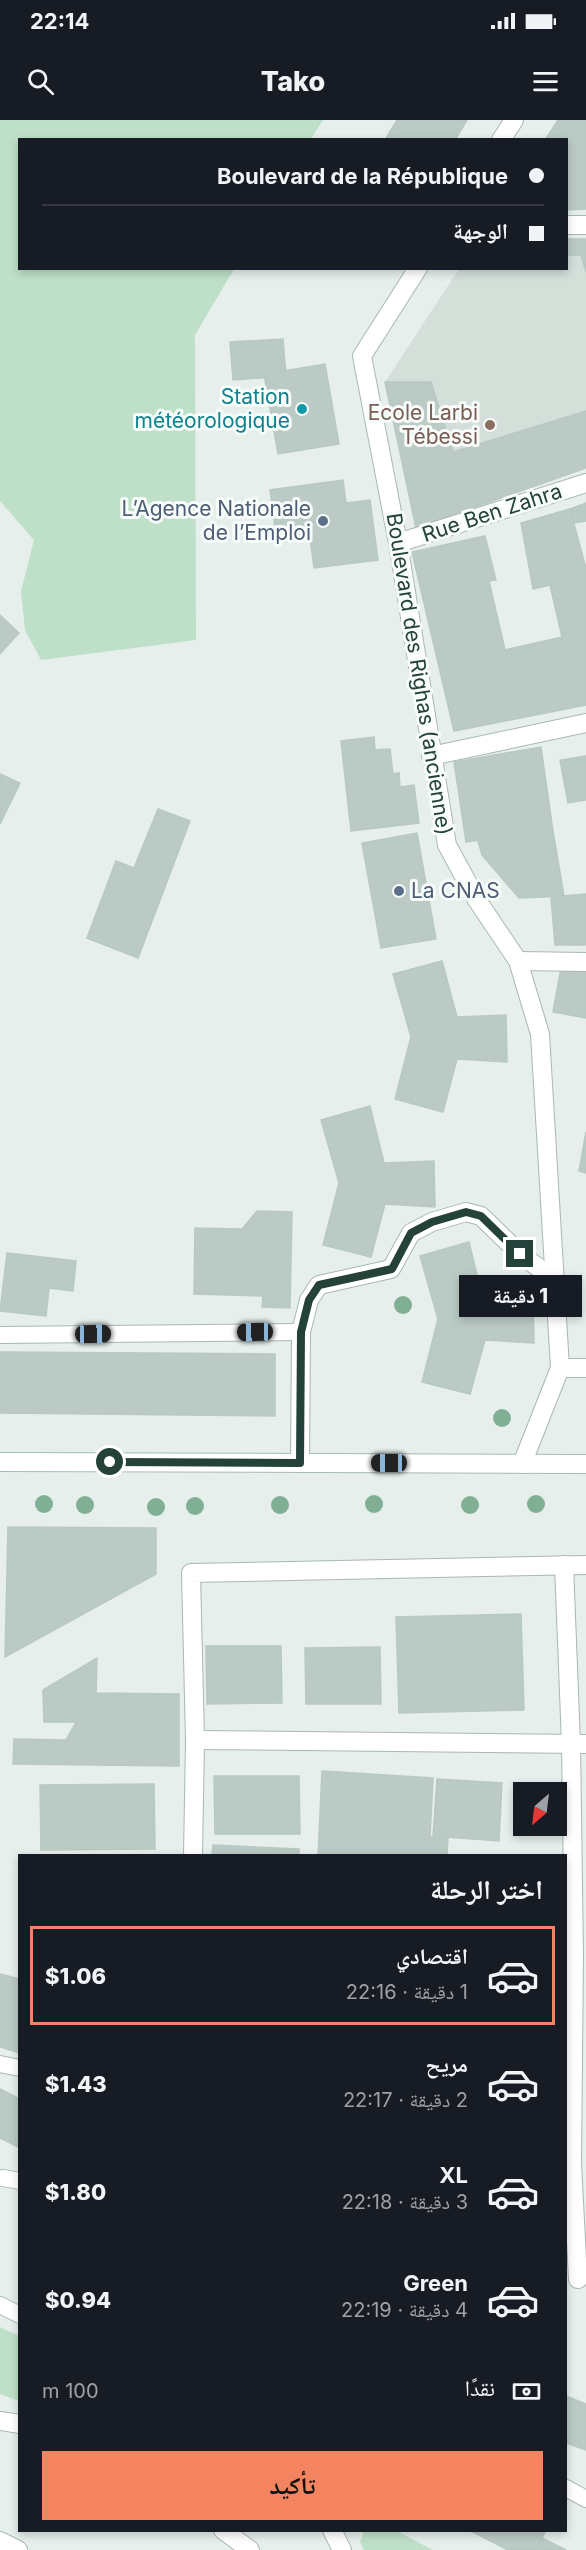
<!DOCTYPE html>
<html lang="ar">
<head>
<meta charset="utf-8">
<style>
  body { margin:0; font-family:Inter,"Noto Naskh Arabic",sans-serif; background:#20242c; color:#f1f3f6; direction:rtl; height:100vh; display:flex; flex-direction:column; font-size:22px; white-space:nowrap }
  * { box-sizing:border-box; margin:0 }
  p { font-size:20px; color:#9ea1a6 }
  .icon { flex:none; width:33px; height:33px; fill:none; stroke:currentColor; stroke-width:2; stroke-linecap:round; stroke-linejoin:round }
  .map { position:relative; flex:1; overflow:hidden; direction:ltr }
  .sheet { position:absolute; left:18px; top:1734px; width:549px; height:678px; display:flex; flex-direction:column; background:#171b24; border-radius:0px; box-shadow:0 3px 9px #0003; direction:rtl }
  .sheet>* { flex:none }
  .hud { position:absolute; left:18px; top:18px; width:550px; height:132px; border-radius:0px; box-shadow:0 3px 9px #0003; direction:rtl; display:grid; align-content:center; height:132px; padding:0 24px; background:#171b24 }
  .needle { width:39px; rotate:208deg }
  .fabs { position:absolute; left:513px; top:1662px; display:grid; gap:12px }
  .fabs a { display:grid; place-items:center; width:54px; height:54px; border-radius:0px; background:#171b24; box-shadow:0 3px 9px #0003; font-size:30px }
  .end { position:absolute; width:27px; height:27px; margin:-14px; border:8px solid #24423a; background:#fff; box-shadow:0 0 0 3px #fff }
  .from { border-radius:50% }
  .bubble { position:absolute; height:42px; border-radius:0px; background:#171b24; box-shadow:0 3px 9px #0003; font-size:20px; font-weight:800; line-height:42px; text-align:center; direction:rtl }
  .car { position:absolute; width:18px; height:36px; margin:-18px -9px; border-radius:8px; box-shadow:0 0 4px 2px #0007; background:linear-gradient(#222 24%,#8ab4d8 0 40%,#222 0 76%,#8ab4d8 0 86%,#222 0) }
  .hud b { display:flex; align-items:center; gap:21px; height:57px; font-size:22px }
  .hud b+b { border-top:2px solid #363941 }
  .hud i { width:15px; height:15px; background:#f1f3f6 }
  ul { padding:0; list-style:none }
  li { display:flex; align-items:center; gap:18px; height:99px; margin:0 12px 9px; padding:0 12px; border:3px solid transparent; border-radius:0px }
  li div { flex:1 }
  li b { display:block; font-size:22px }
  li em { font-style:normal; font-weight:800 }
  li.active { border-color:#f4845f }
  li>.icon { width:54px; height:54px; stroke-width:1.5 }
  h2 { padding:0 24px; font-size:27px; line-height:72px }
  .pay { display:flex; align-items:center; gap:15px; height:66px; padding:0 24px; font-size:22px }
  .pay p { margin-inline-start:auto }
  .primary-button { display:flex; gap:12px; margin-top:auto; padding:12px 24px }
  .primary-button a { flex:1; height:69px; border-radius:0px; background:#f4845f; color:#111; font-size:24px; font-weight:800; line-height:69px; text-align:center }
  .status { display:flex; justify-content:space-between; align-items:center; height:42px; padding:0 30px; background:#171b24; direction:ltr }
  .status svg { height:16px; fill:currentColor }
  header { display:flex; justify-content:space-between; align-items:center; height:78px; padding:0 24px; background:#171b24; font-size:27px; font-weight:800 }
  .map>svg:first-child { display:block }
</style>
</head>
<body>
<div class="status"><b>22:14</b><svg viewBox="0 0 49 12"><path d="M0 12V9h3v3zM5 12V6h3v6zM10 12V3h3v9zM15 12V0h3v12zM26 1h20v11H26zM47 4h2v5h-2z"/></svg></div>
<header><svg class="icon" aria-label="menu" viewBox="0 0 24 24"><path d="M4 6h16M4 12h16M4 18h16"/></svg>Tako<svg class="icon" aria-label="search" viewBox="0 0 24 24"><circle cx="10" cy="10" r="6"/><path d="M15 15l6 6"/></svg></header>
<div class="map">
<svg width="586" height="2430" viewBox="0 0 586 2430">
  <rect width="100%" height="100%" fill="#e6efeb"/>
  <path fill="#d4dfda" d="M567,121H586V348L416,408L385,262L459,149L567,148Z"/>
  <g fill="#bfe0c8">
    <path d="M0,0H323L311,19L20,20V148L234,149L195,215L196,520L41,540L25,510L21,471L34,420L0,381Z"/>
    <path d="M0,2207L19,2216V2281L0,2274Z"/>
    <path d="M364,2411H397L433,2430H364L360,2422Z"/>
  </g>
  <g fill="#bbcac4" stroke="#b8c9c2" stroke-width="1.5">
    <path d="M397,0H467L455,20H385Z"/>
    <path d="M558,0H586V89L567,90V20H545Z"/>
    <path d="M567,119H586V152L581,135H567Z"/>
    <path d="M283,219L286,256L233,260L230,222Z"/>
    <path d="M325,244L339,324L278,334L264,254Z"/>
    <path d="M385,262H431L453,332L586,291V348L416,408Z"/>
    <path d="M343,360L346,383L370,380L378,440L314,448L310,418L277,423L270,370Z"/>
    <path d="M586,383V401L574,403L570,389Z"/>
    <path d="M570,389L586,448V585L454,611L412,432L485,416L496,460L489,461L505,530L562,517L550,465L533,469L521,403Z"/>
    <path d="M0,495L19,513L0,534Z"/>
    <path d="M374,617L375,630L390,629L393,654L399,653L400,667L414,665L419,703L351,711L341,621Z"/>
    <path d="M541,627L553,711L466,722L454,642Z"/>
    <path d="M586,636V680L568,683L560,640Z"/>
    <path d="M0,654L20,663L0,704Z"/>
    <path d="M158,689L190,701L138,838L87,818L116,741L134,748Z"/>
    <path d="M553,711L564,776L519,778L482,735L478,721Z"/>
    <path d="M417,713L436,819L381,828L362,723Z"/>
    <path d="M586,774V825H555L551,777Z"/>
    <path d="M442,841L457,897L506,895L507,942L457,939L443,992L395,979L411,917L393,854Z"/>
    <path d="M561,848L586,852V898L553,892Z"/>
    <path d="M370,986L384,1043L434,1041L435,1087L385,1084L371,1137L323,1125L339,1063L321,1000Z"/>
    <path d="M586,1012V1053L579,1051Z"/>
    <path d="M257,1091L292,1092L290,1188L262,1187L263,1176L194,1174L195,1108L242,1109Z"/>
    <path d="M469,1122L483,1179L533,1177L534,1223L485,1220L470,1274L422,1262L438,1199L420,1136Z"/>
    <path d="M7,1133L76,1141L73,1171L49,1168L46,1196L0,1191Z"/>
    <path d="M0,1232L275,1234V1296L0,1293Z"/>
    <path d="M8,1407L156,1408V1454L5,1537Z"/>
    <path d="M521,1494L524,1590L399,1593L396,1497Z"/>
    <path d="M206,1526H281L282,1583L207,1584Z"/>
    <path d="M380,1527L381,1584H306L305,1528Z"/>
    <path d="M97,1538L96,1573L179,1574V1646L13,1644L14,1619L66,1620L76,1602H44L43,1570Z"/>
    <path d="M322,1651L433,1658L430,1717L448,1718L447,1736H318Z"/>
    <path d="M214,1656H299L300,1714H215Z"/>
    <path d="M437,1659L502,1663L499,1721L433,1716Z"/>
    <path d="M154,1664L155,1729L41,1730L40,1665Z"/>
    <path d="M213,1725L299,1729V1736H212Z"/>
    <path d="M0,1854L20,1859V1933L0,1927Z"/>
    <path d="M0,1969L20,1979V2028L0,2018Z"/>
    <path d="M566,2276L586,2284V2330L566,2323Z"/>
    <path d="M469,2410H546L536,2430H508Z"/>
    <path d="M542,2418L566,2430H536Z"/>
  </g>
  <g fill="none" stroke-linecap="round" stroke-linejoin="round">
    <defs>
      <g id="service">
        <path d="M0,1215L301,1212"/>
        <path d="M0,1944L20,1948"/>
        <path d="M3,2058L20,2061"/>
        <path d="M0,2185L20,2195"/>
        <path d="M566,2368L586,2379"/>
      </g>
      <g id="minor">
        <path d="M501,20L514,0"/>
        <path d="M567,105H586"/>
        <path d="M418,148L362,236L398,423L447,725L477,780L518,841L540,914L560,1248L522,1344"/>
        <path d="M398,423L586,363"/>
        <path d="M431,636L586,603"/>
        <path d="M518,841L586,842"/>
        <path d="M560,1248H586"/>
        <path d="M300,1343L301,1212L309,1180L319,1165L391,1149L411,1113L432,1102L466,1092L481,1096L520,1134L554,1159"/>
        <path d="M564,1445L571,1624L574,1834L572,2043L578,2159"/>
        <path d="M195,1620L586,1624"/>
        <path d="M193,1736L195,1620L191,1453L586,1445"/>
        <path d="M0,2301L20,2304"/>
        <path d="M223,2410L250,2430"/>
        <path d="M332,2410L342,2430"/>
        <path d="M0,2421L18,2430"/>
      </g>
      <path id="secondary" d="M0,1342L586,1344"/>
    </defs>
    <use href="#service" stroke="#a8b8b2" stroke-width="18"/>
    <use href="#minor" stroke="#a8b8b2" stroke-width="20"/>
    <use href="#secondary" stroke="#a4bbb3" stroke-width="20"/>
    <use href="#service" stroke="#fff" stroke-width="16"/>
    <use href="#minor" stroke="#fff" stroke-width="18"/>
    <use href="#secondary" stroke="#fff" stroke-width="18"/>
  </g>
  <g fill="#80af93">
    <circle cx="403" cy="1185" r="9"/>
    <circle cx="502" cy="1298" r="9"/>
    <circle cx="44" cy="1384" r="9"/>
    <circle cx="374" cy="1384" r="9"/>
    <circle cx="536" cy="1384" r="9"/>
    <circle cx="85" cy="1385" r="9"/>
    <circle cx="280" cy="1385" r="9"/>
    <circle cx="470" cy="1385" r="9"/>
    <circle cx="195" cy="1386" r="9"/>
    <circle cx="156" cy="1387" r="9"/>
  </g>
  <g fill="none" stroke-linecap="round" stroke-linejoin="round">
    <path stroke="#24423a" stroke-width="8" d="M110,1342L300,1343L301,1212L309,1180L319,1165L392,1149L411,1113L432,1102L466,1092L481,1096L520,1134"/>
  </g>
  <circle fill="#0f9aa8" stroke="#f7fbf9" stroke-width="2" cx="302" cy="289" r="6"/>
  <circle fill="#8d6e63" stroke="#f7fbf9" stroke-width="2" cx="490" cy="305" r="6"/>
  <g fill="#5c6f8a" stroke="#f7fbf9" stroke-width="2">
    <circle cx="323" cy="401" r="6"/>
    <circle cx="399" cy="771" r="6"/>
  </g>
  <g text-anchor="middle" stroke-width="6" stroke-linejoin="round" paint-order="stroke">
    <g font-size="21" fill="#0d838f" stroke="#f7fbf9" text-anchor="end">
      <text x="290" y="284">Station<tspan x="290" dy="24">météorologique</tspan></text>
    </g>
    <g font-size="21" fill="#785e54" stroke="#f7fbf9" text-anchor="end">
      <text x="478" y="300">Ecole Larbi<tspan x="478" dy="24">Tébessi</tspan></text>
    </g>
    <g font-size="21" fill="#4e5e75" stroke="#f7fbf9" text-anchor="end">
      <text x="311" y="396">L’Agence Nationale<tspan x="311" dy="24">de l’Emploi</tspan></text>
      <text x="411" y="778" text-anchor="start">La CNAS</text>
    </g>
    <g font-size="21" fill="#24423a" stroke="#f7fbf9">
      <text transform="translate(492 393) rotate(-18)" y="7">Rue Ben Zahra</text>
      <text transform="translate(419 554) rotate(81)" y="7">Boulevard des Righas (ancienne)</text>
    </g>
  </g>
</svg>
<div class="fabs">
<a><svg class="needle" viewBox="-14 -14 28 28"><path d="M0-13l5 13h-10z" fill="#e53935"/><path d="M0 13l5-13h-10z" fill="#9ea1a6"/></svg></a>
</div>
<i class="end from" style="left:110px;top:1342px"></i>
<i class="end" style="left:520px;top:1134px"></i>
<div class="bubble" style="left:459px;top:1155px;width:123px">1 دقيقة</div>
<i class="car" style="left:255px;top:1212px;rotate:269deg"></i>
<i class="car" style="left:93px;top:1214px;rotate:89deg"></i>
<i class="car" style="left:389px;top:1343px;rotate:270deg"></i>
<div class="hud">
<b><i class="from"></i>Boulevard de la République</b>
<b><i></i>الوجهة</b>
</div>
<section class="sheet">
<h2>اختر الرحلة</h2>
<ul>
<li class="active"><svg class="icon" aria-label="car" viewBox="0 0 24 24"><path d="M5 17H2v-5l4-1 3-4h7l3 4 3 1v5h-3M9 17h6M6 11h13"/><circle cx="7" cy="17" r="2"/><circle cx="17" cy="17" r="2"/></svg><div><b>اقتصادي</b><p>1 دقيقة · 22:16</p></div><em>$1.06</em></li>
<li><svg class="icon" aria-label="car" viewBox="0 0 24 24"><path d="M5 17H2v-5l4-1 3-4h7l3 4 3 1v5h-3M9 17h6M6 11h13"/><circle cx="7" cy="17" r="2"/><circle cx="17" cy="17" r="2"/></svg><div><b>مريح</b><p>2 دقيقة · 22:17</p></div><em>$1.43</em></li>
<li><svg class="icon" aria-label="car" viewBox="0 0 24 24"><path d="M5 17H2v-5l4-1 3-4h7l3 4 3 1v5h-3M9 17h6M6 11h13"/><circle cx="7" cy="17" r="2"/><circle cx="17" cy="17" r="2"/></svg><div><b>XL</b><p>3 دقيقة · 22:18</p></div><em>$1.80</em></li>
<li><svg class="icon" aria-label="car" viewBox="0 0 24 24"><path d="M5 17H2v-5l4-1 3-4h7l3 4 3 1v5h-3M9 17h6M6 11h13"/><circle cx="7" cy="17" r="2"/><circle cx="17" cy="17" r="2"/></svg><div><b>Green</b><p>4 دقيقة · 22:19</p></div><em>$0.94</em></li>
</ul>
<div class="pay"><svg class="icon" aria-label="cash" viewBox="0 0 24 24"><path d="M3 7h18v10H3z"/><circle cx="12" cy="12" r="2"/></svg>نقدًا<p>100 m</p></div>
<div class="primary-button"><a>تأكيد</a></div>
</section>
</div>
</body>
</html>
